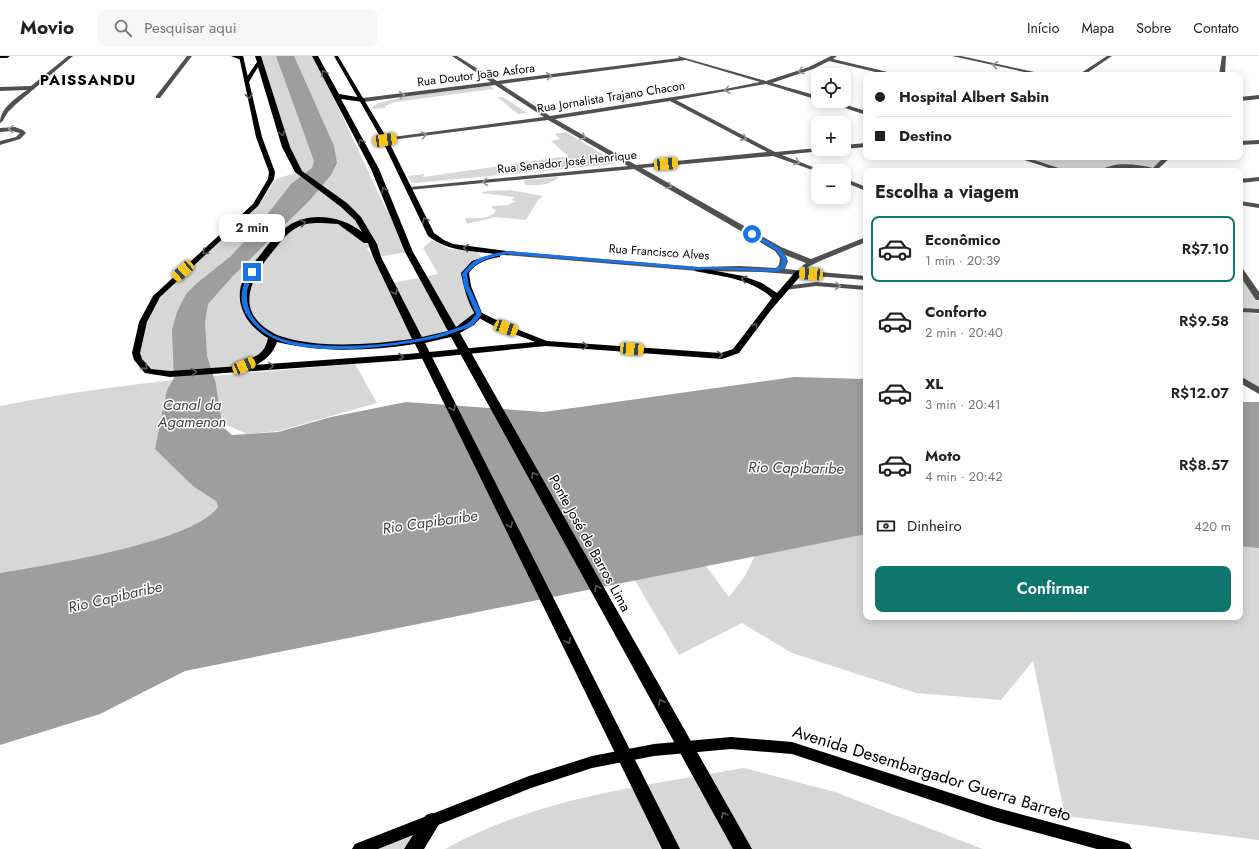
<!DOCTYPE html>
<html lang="pt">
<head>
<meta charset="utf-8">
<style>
  body { margin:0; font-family:Jost,sans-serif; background:#f6f6f6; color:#222; height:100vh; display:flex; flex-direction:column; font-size:15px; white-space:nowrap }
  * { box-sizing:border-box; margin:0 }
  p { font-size:13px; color:#767676 }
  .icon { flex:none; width:22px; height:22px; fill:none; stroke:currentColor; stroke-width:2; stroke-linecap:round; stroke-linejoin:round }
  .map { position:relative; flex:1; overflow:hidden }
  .details { position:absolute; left:863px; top:112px; width:380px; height:452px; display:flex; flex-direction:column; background:#fff; border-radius:8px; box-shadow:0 2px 10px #0003 }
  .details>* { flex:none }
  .top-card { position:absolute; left:863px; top:16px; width:380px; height:88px; border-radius:8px; box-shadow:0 2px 10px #0003; display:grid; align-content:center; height:88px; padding:0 12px; background:#fff }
  .fabs { position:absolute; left:811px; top:12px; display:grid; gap:8px }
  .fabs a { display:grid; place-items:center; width:40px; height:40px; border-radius:8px; background:#fff; box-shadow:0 2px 10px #0003; font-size:20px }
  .end { position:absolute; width:18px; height:18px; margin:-9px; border:5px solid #1a73e8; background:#fff; box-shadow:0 0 0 2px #fff }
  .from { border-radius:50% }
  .bubble { position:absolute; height:28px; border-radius:8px; background:#fff; box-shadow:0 2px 10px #0003; font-size:13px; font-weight:600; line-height:28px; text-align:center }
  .car { position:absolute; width:12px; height:24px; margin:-12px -6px; border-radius:5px; box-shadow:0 0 3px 1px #0007; background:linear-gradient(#f5c518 24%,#345 0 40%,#f5c518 0 76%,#345 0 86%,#f5c518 0) }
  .top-card b { display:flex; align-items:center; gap:14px; height:38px; font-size:15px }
  .top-card b+b { border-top:1px solid #e0e0e0 }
  .top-card i { width:10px; height:10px; background:#222 }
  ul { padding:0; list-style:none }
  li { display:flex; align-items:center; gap:12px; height:66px; margin:0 8px 6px; padding:0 4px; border:2px solid transparent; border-radius:8px }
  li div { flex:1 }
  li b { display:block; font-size:15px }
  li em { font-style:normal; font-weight:600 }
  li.active { border-color:#0f766e }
  li>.icon { width:36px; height:36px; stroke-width:1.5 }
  h2 { padding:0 12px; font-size:18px; line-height:48px }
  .pay { display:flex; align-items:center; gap:10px; height:44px; padding:0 12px; font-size:15px }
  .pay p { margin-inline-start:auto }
  .primary-button { display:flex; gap:8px; margin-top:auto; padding:8px 12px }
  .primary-button a { flex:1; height:46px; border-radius:8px; background:#0f766e; color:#fff; font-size:16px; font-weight:600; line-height:46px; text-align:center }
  header { display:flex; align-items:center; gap:24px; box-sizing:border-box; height:56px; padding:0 20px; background:#fff; border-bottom:1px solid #e0e0e0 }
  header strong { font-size:19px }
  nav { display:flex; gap:22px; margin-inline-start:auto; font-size:14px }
  .search { width:280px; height:36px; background:#f6f6f6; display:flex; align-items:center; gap:10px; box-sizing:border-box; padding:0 14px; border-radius:8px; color:#767676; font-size:15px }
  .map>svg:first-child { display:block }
</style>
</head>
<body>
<header>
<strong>Movio</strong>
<div class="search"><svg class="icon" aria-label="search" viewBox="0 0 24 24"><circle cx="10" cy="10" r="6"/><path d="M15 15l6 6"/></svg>Pesquisar aqui</div>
<nav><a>Início</a><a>Mapa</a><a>Sobre</a><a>Contato</a></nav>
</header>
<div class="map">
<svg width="1259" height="793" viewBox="0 0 1259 793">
  <rect width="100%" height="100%" fill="#fff"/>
  <g fill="#d7d7d7">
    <path d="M258,0H314L385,151L409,196L377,201L374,191L367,192L388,228L438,218L423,192L432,184L449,193L478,195L482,203L462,218L464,231L476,259L441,280L329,293L299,290L273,283L266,298L241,311L154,319L140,315L136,297L157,240L259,148L276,123L299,116L294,105Z"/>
    <path d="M489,29L494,33L395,46L385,50L386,52L373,53L372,51L379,47L408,40Z"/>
    <path d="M497,41H503L527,57L518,58Z"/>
    <path d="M566,76L615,106L613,108L416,127L411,126L408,120L424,118L423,121L568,100L551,85L560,83L555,78Z"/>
    <path d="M1022,101H1165L1153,113L1137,110L1101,115H1069Z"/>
    <path d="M559,121C550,130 538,129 525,129L524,124Z"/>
    <path d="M510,134L543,140L538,144L526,164L495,161L467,168L465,162C475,162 489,164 496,155L491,151L493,150L508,149L516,145L511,144L514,141L481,137C485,134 503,135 510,134Z"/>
    <path d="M1240,219L1259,246V254L1240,253Z"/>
    <path d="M1240,256L1259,258V332L1242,321L1240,318Z"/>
    <path d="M355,308L377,347L278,375L247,378L222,367L216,328L194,431L216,445L218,451C192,487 46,509 0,517V350C117,326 236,318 355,308Z"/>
    <path d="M866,463V561H1240V478L1259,480V784L1065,760L1033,605L1001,644L916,637L792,597L742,567L679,599L630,516L697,498L729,541L745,520L758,493Z"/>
    <path d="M744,712L835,736L983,793H445C537,742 642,730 744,712Z"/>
    <path d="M432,765L403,793H360Z"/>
  </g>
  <g fill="#9e9e9e">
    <path d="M276,0H294L334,90L337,107L331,119L310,144L232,221L208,248L205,266L207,300L216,328L222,367L225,373L232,379L278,376L331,361L406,346L544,356L794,321L866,323V478L185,615L100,658L0,689V517C46,509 192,487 218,451L216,445L194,431L155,393L167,334L174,322L172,274L177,256L186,238L196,228L231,200L255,174L291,128L312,112L314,105Z"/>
    <path d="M1240,346H1259V492L1240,490Z"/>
  </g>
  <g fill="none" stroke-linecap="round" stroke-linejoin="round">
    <g fill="#505050" fill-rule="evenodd">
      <path d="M68,0H73L15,49L8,56L2,66L0,67C0,52 16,42 27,34L0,35V31L31,30Z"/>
      <path d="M187,0H192L160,42H156V40Z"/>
      <path d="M452,0H457L497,25L679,2L678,0L766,25L809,11L831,0H837L833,3L896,18L897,19H888L829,5L813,13L772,27L818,40V44L766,28L676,44L775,96L818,92V93H825L822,95L782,99L823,115H818V116L773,100L642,112L781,191L811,203L866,181V186L820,205L806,212L802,210L806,207L785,199L788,205L785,213L866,220V224L761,216L698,215L504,199L503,197L507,195L698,211L740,210L776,212L779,209L780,202L775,195L634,113L408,134V132L410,131L628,110L548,64L383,85L382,84L385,82L544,61L495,29L363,46L360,44L363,42L491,26ZM686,4L760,26L725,33L550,60L501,28ZM670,45L767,96L636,109L555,63Z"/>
      <path d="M952,0H961L1048,19H1038Z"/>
      <path d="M1107,0H1112L1084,19H1078Z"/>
      <path d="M1222,0H1226L1225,19H1219Z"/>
      <path d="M1259,39V43L1240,45V41Z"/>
      <path d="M824,45H833L866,55V59Z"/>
      <path d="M15,71L23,74L26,77L20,83L0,89V85L16,81L20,77L12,75L0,76V72Z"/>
      <path d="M1259,84V88L1240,89V85Z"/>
      <path d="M866,87V91L844,93V89Z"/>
      <path d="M1015,101H1025L1068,115H1058Z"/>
      <path d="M1164,101H1171L1158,113L1160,115L1130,112L1100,115C1113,105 1137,108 1153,112Z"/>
      <path d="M1259,121V125L1240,127V123Z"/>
      <path d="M844,122L866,131V135L844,126Z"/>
      <path d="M1240,145L1259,148V152L1240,149Z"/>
      <path d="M1240,213H1243L1259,236V244H1256L1240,220Z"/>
      <path d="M816,226L866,230V234L816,230L785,234L781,232L785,230Z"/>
      <path d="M1240,252L1259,253V257L1240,256Z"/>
      <path d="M1240,320L1259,331V338L1240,327Z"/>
    </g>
    <g fill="#000" fill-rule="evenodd">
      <path d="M239,0H243L262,81L275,116L274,123L258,150L160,241L147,266L140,297L142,303L151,313L170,315L408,298L535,286C523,281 481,267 475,258C468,248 463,229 461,217L472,205L494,198C469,194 449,196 428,180L382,84L334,0H338L388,84L434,177L444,184L453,188L507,195L511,197L507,199L500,198V201C488,203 476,206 469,217L471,230L482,257L509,270L547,285L721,297L733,293L772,242C750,222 723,221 695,215V211L743,220L762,227L777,237L796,215H799L803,217L771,254L739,297L722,303L546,290L408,304L170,321L145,317L134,304L132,297L139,266L153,240L253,148L268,123L269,116L256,81Z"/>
      <path d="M731,681L792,686L994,751L1124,786L1129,788L1132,793H1097L994,765L792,698L731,693L654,700L592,712L531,732L378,793H352L355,788L529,720L592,700L654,688Z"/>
    </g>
    <g fill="#000" fill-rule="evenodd">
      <path d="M0,0H10L7,2H0Z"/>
      <path d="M231,0H240L244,2L241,4Z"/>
      <path d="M255,0H261L290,91L302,115L347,147L361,161L377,188L381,201L422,281L448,275L405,196L371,113L312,0H318L339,38L363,42L366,44L363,46L341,43L379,113L413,196L456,271C462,267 474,256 479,255L484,258L474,269L460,277L752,793H733L451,281L425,287L680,793H662L415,288C368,295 324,297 277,286C272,302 256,311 240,315L235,312C246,299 263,306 268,282C247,270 233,247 243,224C248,214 254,206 261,198C268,188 277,177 288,170C310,155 342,160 362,176L355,164L341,151L295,116L282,91L258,11L249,26L244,25L257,6ZM322,167L338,168L364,187H368L373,201L412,283C373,288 333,292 294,284C288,282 282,281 277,279C232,257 250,222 274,194C281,185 288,176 298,171C305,167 314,167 322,167Z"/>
      <path d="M432,757L438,759L441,765L424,793H404L426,759Z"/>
    </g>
  </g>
  <defs><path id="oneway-chevron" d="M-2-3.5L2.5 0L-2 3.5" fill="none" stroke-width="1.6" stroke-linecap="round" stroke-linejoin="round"/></defs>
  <g stroke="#969696">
    <use href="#oneway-chevron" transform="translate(995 9) rotate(-168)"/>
    <use href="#oneway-chevron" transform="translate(801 15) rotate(162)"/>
    <use href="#oneway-chevron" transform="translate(549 20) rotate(-7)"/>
    <use href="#oneway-chevron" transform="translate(727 34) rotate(169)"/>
    <use href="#oneway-chevron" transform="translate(402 39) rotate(-7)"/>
    <use href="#oneway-chevron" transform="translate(11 73) rotate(-178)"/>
    <use href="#oneway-chevron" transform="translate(424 79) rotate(-8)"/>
    <use href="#oneway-chevron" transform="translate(583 81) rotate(30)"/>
    <use href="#oneway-chevron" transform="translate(744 82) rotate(28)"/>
    <use href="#oneway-chevron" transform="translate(797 106) rotate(21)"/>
    <use href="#oneway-chevron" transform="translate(485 126) rotate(174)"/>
    <use href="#oneway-chevron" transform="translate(669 130) rotate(30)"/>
    <use href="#oneway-chevron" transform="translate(838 230) rotate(5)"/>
  </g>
  <g stroke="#595959">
    <use href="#oneway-chevron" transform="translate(324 17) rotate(-118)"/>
    <use href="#oneway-chevron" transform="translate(249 40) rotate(81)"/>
    <use href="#oneway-chevron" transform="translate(282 77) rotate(72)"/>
    <use href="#oneway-chevron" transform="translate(361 86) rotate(-119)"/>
    <use href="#oneway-chevron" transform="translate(384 134) rotate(-112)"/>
    <use href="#oneway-chevron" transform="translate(425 164) rotate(-116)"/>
    <use href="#oneway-chevron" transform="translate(303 167) rotate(-11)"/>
    <use href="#oneway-chevron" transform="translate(466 192) rotate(-173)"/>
    <use href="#oneway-chevron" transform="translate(205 196) rotate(138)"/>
    <use href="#oneway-chevron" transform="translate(744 223) rotate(-165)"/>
    <use href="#oneway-chevron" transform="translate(395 236) rotate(64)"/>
    <use href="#oneway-chevron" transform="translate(755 270) rotate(-53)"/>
    <use href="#oneway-chevron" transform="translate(585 290) rotate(4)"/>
    <use href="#oneway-chevron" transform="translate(720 299) rotate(-3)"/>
    <use href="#oneway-chevron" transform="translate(401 301)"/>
    <use href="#oneway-chevron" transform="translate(271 310) rotate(-4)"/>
    <use href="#oneway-chevron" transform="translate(145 311) rotate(42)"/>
    <use href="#oneway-chevron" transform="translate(194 316) rotate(-5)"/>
    <use href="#oneway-chevron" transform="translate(453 352) rotate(64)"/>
    <use href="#oneway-chevron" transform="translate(534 419) rotate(-119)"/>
    <use href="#oneway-chevron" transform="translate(510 469) rotate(64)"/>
    <use href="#oneway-chevron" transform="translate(597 532) rotate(-119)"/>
    <use href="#oneway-chevron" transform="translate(568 585) rotate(64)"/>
    <use href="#oneway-chevron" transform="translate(661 646) rotate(-119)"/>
    <use href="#oneway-chevron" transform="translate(724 759) rotate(-119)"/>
  </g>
  <path fill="#1a73e8" d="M752,176L779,192L787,202L785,212L776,216L716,213L698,214L507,198C490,202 479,203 467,218L469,230L482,258C479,262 475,267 472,270C469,272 464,273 461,274C439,283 418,286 396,289C355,294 281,302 252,266C237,249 240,235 249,216L254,215C254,219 250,224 249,229C245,238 247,249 251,258C255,266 267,277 275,280C315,298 415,289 454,273C459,271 465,270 468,267C471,265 474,261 476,258L464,230L462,218C476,199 486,200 507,195L698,211H716L775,213L781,210L782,202L776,194L750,179Z"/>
  <g text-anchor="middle" stroke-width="3" stroke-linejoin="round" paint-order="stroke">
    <g font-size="12" fill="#000" stroke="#fff">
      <text transform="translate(476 19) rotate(-7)" y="4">Rua Doutor João Asfora</text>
      <text transform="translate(611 41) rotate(-9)" y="4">Rua Jornalista Trajano Chacon</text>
      <text transform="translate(567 106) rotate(-6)" y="4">Rua Senador José Henrique</text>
      <text transform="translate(659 196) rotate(4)" y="4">Rua Francisco Alves</text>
    </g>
    <g font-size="14" fill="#000" stroke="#fff">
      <text transform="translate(590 487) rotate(61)" y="5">Ponte José de Barros Lima</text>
    </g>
    <g font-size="15" font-weight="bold" letter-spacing="1" fill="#000" stroke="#fff">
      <text x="88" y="29">PAISSANDU</text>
    </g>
    <g font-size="15" font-style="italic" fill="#3f3f3f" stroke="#fff">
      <text x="192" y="354">Canal da<tspan x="192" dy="17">Agamenon</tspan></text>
      <text transform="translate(796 412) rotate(1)" y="5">Rio Capibaribe</text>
      <text transform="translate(430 466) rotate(-8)" y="5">Rio Capibaribe</text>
      <text transform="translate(115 541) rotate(-13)" y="5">Rio Capibaribe</text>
    </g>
    <g font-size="17" fill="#000" stroke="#fff">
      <text transform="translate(932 717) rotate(17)" y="6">Avenida Desembargador Guerra Barreto</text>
    </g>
  </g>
</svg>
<div class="fabs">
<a><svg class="icon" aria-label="locate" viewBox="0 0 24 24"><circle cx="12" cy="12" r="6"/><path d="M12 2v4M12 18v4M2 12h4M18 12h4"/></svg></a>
<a>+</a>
<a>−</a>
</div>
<i class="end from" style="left:752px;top:178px"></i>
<i class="end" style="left:252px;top:216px"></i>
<div class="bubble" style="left:219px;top:158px;width:66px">2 min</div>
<i class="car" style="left:385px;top:84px;rotate:82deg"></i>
<i class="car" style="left:666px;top:108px;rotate:85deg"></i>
<i class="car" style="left:183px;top:215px;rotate:228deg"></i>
<i class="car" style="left:811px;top:218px;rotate:274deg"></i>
<i class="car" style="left:506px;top:272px;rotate:109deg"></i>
<i class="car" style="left:632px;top:293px;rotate:94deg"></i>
<i class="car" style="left:244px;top:310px;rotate:67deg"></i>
<div class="top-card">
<b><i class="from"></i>Hospital Albert Sabin</b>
<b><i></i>Destino</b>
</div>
<section class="details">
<h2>Escolha a viagem</h2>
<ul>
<li class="active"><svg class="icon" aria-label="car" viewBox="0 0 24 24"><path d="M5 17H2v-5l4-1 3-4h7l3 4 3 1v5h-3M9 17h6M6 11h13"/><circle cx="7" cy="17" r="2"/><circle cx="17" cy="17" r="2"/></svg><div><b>Econômico</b><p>1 min · 20:39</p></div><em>R$7.10</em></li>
<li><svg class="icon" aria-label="car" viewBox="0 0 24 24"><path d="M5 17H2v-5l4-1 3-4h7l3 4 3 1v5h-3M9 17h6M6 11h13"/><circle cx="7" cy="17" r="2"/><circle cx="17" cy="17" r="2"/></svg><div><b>Conforto</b><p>2 min · 20:40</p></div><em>R$9.58</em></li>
<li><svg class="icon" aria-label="car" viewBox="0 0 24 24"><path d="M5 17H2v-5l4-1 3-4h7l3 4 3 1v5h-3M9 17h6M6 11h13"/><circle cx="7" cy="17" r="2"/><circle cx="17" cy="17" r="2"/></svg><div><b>XL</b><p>3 min · 20:41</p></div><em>R$12.07</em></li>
<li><svg class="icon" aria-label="car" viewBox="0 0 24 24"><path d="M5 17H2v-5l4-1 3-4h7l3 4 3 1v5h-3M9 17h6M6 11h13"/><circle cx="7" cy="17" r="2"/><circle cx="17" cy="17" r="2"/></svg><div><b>Moto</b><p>4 min · 20:42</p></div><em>R$8.57</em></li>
</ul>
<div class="pay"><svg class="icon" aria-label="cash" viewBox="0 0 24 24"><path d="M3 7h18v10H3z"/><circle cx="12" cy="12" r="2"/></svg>Dinheiro<p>420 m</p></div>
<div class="primary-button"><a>Confirmar</a></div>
</section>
</div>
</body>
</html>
